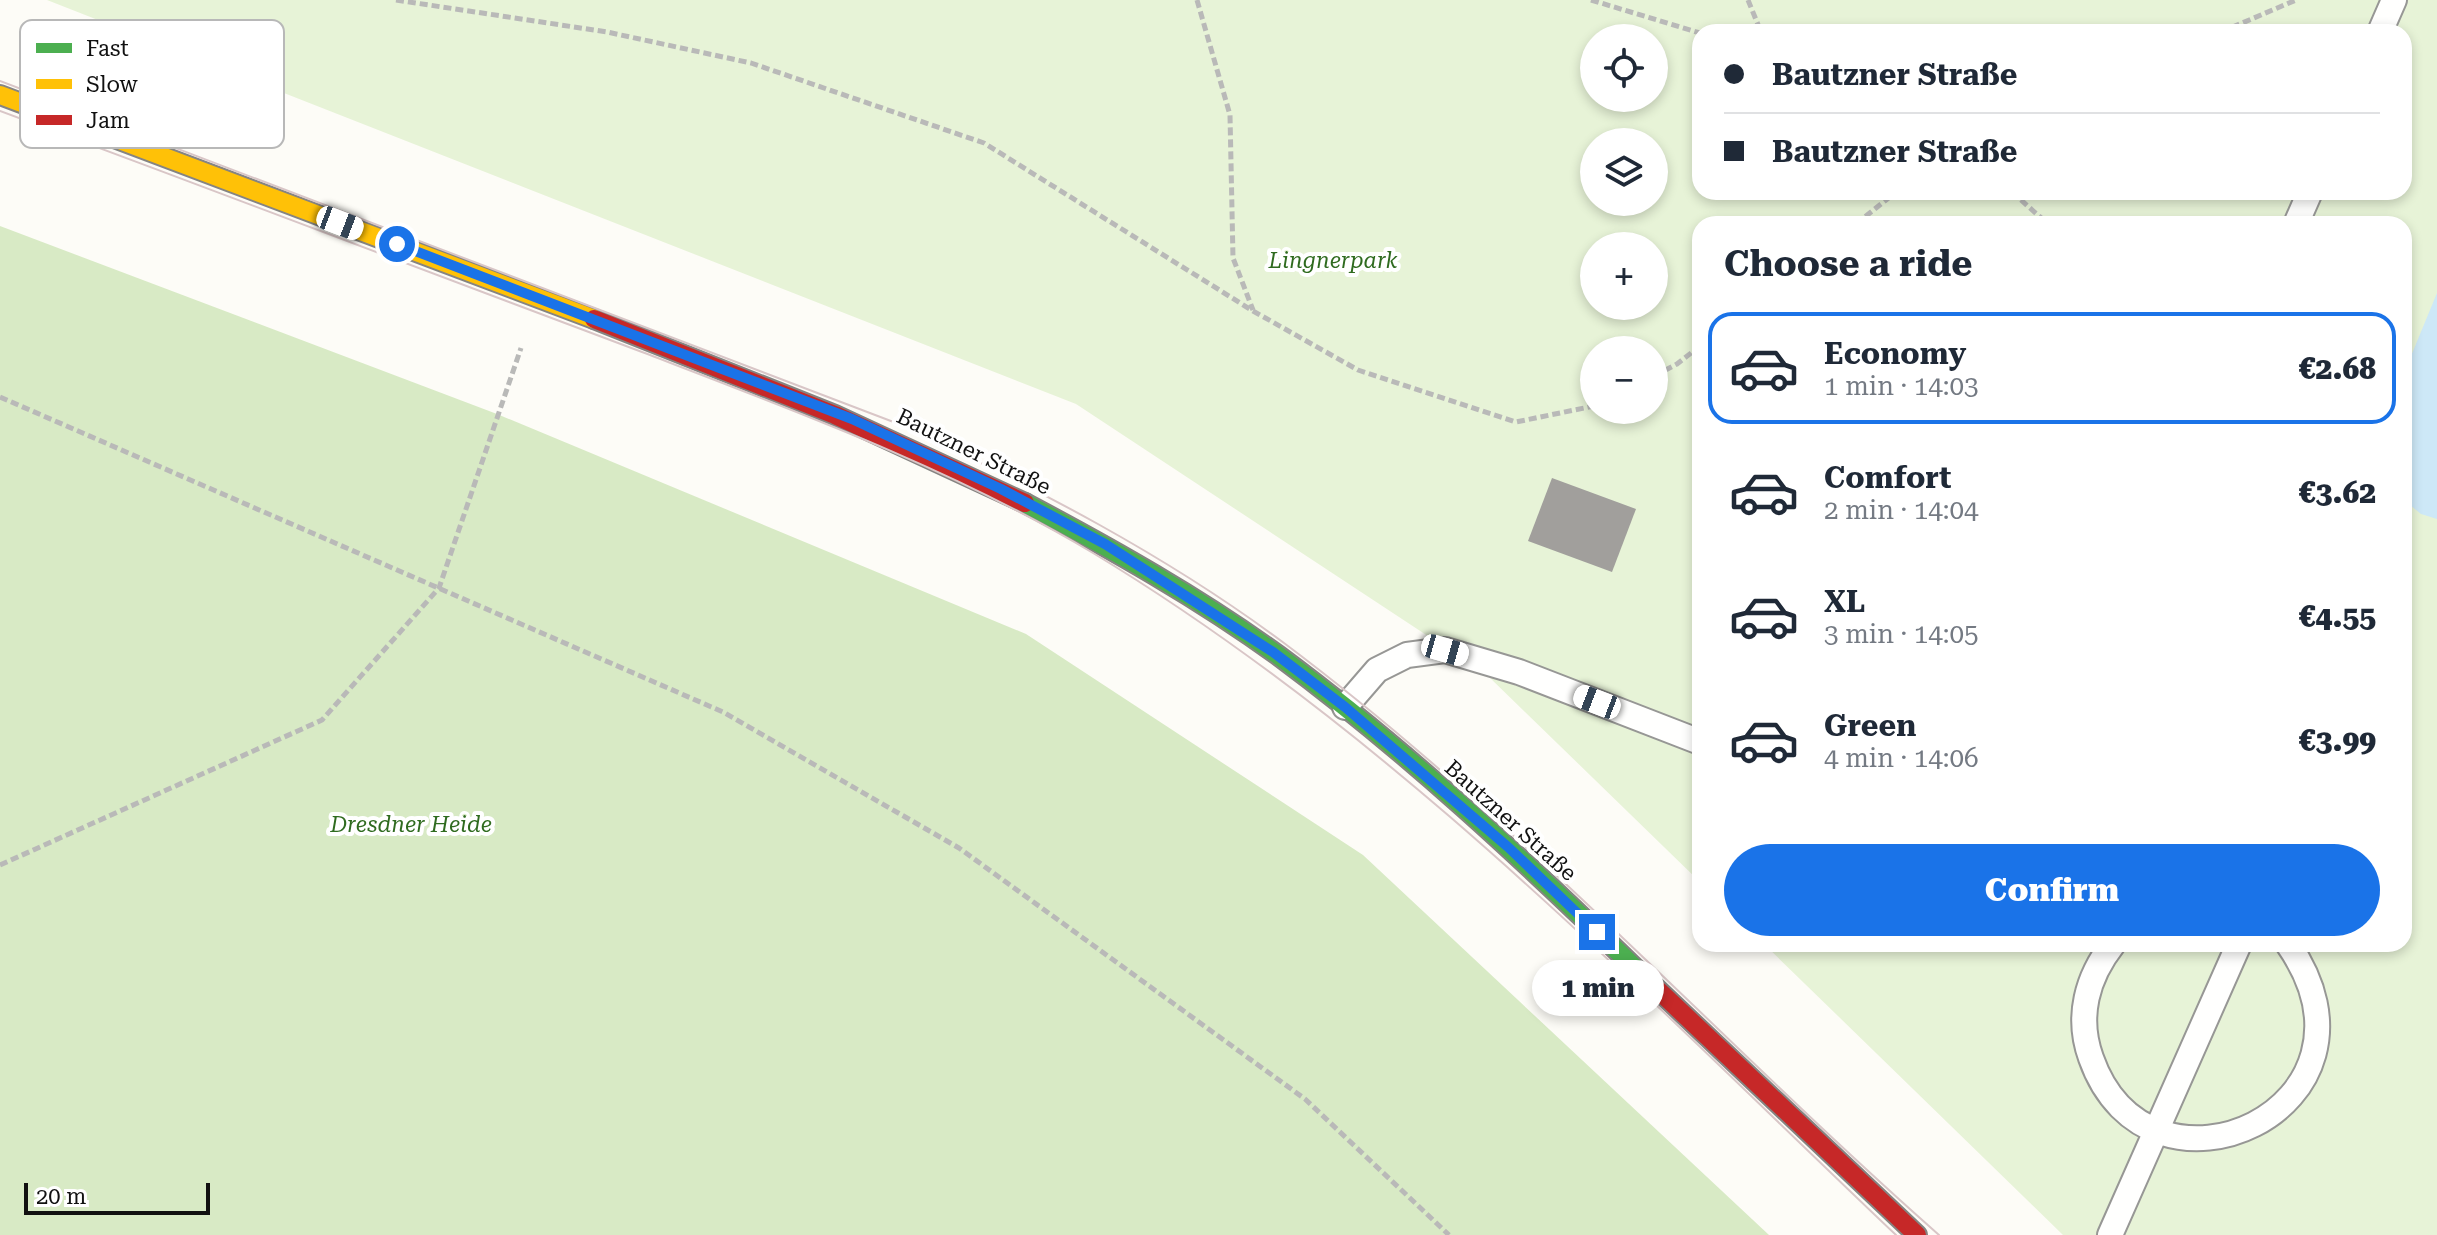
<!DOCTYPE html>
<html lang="en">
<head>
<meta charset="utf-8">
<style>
  body { margin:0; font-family:"Roboto Serif",serif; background:#f6f6f7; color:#1f2937; height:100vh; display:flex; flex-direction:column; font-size:30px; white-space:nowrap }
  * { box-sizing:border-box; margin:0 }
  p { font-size:26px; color:#747a83 }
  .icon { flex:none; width:44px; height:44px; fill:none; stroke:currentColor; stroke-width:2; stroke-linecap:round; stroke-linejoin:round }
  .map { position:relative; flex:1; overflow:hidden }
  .details { position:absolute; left:1692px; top:216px; width:720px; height:736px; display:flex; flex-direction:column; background:#fff; border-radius:24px; box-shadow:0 4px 12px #0003 }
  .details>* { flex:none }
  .banner { position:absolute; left:1692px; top:24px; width:720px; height:176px; border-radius:24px; box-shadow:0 4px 12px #0003; display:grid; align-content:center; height:176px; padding:0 32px; background:#fff }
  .controls { position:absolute; left:1580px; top:24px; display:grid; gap:16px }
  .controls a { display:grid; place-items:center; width:88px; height:88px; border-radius:50%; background:#fff; box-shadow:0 4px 12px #0003; font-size:40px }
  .scale { position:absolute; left:24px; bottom:20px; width:186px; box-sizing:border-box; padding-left:8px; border:4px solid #111; border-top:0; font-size:22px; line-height:28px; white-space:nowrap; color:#111; -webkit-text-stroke:6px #fff; paint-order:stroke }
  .end { position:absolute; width:36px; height:36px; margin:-18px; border:10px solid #1a73e8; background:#fff; box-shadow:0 0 0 4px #fff }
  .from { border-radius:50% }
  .bubble { position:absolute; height:56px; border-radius:28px; background:#fff; box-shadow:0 4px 12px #0003; font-size:26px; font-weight:800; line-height:56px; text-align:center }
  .car { position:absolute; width:24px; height:48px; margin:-24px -12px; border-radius:10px; box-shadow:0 0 6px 2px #0007; background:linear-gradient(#fff 24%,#345 0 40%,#fff 0 76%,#345 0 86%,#fff 0) }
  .banner b { display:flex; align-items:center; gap:28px; height:76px; font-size:30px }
  .banner b+b { border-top:2px solid #e0e1e3 }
  .banner i { width:20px; height:20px; background:#1f2937 }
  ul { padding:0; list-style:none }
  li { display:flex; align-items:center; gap:24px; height:112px; margin:0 16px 12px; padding:0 16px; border:4px solid transparent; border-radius:24px }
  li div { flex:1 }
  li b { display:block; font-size:30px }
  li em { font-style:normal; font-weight:800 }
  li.current { border-color:#1a73e8 }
  li>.icon { width:72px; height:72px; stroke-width:1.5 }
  h2 { padding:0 32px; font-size:36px; line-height:96px }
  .cta { display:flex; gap:16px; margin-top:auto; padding:16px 32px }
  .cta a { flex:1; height:92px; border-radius:48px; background:#1a73e8; color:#fff; font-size:32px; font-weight:800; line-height:92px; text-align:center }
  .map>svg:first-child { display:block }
</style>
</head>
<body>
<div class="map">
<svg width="2437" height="1235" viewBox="0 0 2437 1235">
  <rect width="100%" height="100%" fill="#fdfcf7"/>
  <path fill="#e7f3d7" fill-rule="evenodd" d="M47,0H2437V1235H2063L1764,944H2404V224H1700V882L1487,675L1076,404ZM1700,32H2404V192H1700ZM1594,38H1654V98H1594ZM1594,142H1654V202H1594ZM1594,246H1654V306H1594ZM1594,350H1654V410H1594Z"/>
  <path fill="#d8eac5" d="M0,226L497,414L1026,634L1363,855L1769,1235H0Z"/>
  <path fill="#cde8f7" d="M2437,293V519L2421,514L2404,500V439L2408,430L2404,429V373Z"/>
  <path fill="#a19f9c" d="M1552,478L1636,509L1612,572L1528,541Z"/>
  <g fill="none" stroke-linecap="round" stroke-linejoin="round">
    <defs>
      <g id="lane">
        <path d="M2380,32L2394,0"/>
        <path d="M2296,224L2310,192"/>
        <path d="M1345,707L1377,670L1407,655L1445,650L1519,672L1700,742"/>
        <path d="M2113,944C2087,977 2076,1017 2091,1058C2149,1223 2402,1108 2288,944"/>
        <path d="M2110,1235L2239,944"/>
      </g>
      <path id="fast" d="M1025,503C1112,549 1199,598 1279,656C1407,751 1524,860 1638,971"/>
      <path id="slow" d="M0,95L594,319"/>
      <g id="jam">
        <path d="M594,319L835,415L1025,503"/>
        <path d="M1638,971L1917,1235"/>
      </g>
    </defs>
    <use href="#lane" stroke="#979795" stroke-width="28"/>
    <use href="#fast" stroke="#858482" stroke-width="22"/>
    <use href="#slow" stroke="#858482" stroke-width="22"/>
    <use href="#jam" stroke="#858482" stroke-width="22"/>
    <g stroke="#b9b9b8" stroke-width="5" stroke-dasharray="8 4" stroke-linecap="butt">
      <path d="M396,0L607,32L751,63L984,143L1253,311L1358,370L1516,422L1594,406"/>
      <path d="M1197,0L1230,115L1233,258L1253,310"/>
      <path d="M1591,0L1700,33"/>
      <path d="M1748,0L1761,32"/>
      <path d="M2221,32L2296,0"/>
      <path d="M2012,192L2048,224"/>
      <path d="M1856,224L1896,192"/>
      <path d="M1654,376L1677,364L1700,346"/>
      <path d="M0,397L723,712L959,848L1305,1099L1449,1235"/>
      <path d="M0,865L322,720L439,588L521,348"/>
    </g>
    <use href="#lane" stroke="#fffffe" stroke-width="24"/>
    <use href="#fast" stroke="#4caf50" stroke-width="18"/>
    <use href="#slow" stroke="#ffc107" stroke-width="18"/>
    <use href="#jam" stroke="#c62828" stroke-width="18"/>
    <g stroke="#d9c6c7" stroke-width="2">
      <path d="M0,81L904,426C1036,488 1166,555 1284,643C1520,820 1718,1040 1939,1235"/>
      <path d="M0,111C214,191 428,270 642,352C795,411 951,468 1093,553C1396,736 1641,993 1896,1235"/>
    </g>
  </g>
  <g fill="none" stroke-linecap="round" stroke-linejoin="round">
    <path stroke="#1a73e8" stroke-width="10" d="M397,244L852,419L1001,489L1105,544L1273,652L1345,707L1508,847L1597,932"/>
  </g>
  <g text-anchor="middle" stroke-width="8" stroke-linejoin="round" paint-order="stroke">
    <g font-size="22" font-style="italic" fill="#2f6b1f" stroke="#fff">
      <text x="1333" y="268">Lingnerpark</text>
      <text x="411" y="832">Dresdner Heide</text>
    </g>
    <g font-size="22" fill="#111" stroke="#fff">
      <text transform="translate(974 451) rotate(26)" y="8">Bautzner Straße</text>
      <text transform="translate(1511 820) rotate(42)" y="8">Bautzner Straße</text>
    </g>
  </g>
  <rect x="20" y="20" width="264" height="128" rx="12" fill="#fff" stroke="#b8b8b8" stroke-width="2"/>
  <rect x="36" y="43" width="36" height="10" fill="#4caf50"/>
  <rect x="36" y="79" width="36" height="10" fill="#ffc107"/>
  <rect x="36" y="115" width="36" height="10" fill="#c62828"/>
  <g font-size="22" fill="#111">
    <text x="86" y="56">Fast</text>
    <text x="86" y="92">Slow</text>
    <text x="86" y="128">Jam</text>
  </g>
</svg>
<div class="controls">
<a><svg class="icon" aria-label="locate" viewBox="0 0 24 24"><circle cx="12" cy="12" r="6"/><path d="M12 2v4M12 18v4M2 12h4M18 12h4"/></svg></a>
<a><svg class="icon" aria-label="layers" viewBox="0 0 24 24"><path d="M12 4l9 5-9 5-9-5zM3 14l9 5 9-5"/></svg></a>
<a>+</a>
<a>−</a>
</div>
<div class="scale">20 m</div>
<i class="end from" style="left:397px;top:244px"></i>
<i class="end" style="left:1597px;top:932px"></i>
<div class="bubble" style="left:1532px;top:960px;width:132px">1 min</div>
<i class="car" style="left:340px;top:223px;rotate:111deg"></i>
<i class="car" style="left:1445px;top:650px;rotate:106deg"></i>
<i class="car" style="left:1597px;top:702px;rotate:291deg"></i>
<div class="banner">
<b><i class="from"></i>Bautzner Straße</b>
<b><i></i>Bautzner Straße</b>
</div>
<section class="details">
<h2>Choose a ride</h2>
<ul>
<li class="current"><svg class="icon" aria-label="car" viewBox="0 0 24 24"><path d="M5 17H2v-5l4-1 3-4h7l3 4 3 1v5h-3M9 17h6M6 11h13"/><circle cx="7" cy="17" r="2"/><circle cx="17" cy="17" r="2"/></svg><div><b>Economy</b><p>1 min · 14:03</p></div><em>€2.68</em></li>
<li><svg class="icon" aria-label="car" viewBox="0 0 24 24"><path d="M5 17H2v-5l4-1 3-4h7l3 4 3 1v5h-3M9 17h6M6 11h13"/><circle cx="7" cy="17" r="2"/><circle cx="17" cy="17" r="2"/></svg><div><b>Comfort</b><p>2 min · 14:04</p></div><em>€3.62</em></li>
<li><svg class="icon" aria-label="car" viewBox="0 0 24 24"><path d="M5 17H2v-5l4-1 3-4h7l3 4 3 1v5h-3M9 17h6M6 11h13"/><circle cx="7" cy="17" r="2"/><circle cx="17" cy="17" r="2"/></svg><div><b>XL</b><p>3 min · 14:05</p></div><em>€4.55</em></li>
<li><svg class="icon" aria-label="car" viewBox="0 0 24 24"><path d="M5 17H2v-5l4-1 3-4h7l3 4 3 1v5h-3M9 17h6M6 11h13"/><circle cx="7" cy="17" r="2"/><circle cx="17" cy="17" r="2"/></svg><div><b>Green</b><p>4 min · 14:06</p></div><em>€3.99</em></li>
</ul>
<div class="cta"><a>Confirm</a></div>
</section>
</div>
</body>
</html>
